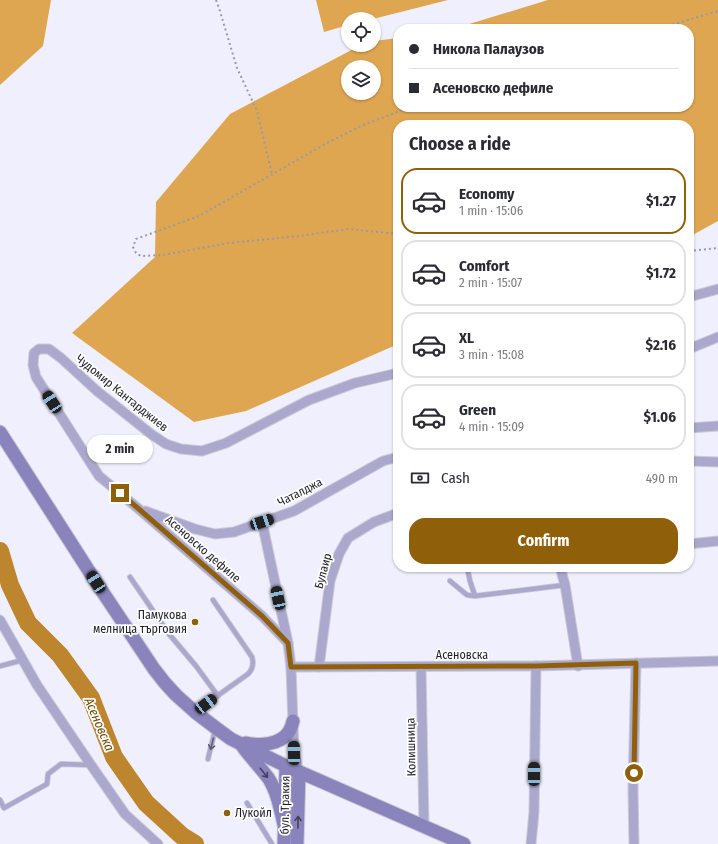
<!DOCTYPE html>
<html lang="en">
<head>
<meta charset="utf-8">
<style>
  body { margin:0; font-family:"Fira Sans Condensed",sans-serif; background:#f2f2f3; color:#2b2b33; height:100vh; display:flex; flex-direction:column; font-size:15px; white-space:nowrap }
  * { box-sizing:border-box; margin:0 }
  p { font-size:13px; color:#7c7c81 }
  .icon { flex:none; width:22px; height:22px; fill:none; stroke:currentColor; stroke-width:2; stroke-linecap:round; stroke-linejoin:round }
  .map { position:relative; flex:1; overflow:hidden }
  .details { position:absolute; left:393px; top:120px; width:301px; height:452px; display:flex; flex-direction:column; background:#fff; border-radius:16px; box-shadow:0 1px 3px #0004 }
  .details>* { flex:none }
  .banner { position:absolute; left:393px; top:24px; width:301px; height:88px; border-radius:16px; box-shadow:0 1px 3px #0004; display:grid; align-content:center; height:88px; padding:0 16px; background:#fff }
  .controls { position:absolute; left:341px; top:12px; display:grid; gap:8px }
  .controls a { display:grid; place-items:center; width:40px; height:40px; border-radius:50%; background:#fff; box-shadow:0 1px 3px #0004; font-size:20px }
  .end { position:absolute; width:18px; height:18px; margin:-9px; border:5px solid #8f6009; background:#fff; box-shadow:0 0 0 2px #fff }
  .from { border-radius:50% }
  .bubble { position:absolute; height:28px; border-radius:14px; background:#fff; box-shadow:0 1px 3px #0004; font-size:13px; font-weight:700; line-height:28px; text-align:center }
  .car { position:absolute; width:12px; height:24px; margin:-12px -6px; border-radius:5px; box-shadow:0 0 3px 1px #0007; background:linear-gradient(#222 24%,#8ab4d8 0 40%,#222 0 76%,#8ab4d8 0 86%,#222 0) }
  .banner b { display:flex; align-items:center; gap:14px; height:38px; font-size:15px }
  .banner b+b { border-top:1px solid #e1e1e2 }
  .banner i { width:10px; height:10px; background:#2b2b33 }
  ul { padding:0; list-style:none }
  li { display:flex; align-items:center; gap:12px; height:66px; margin:0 8px 6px; padding:0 8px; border:2px solid #e1e1e2; border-radius:16px }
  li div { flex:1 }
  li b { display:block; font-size:15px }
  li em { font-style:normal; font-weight:700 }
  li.active { border-color:#8f6009 }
  li>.icon { width:36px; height:36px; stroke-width:1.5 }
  h2 { padding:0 16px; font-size:18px; line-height:48px }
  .pay { display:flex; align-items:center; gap:10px; height:44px; padding:0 16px; font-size:15px }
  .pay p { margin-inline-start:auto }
  .action { display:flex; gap:8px; margin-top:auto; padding:8px 16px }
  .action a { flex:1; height:46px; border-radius:16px; background:#8f6009; color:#fff; font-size:16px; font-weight:700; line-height:46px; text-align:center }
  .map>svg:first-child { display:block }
</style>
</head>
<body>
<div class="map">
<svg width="718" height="844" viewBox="0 0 718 844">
  <rect width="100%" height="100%" fill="#f0effd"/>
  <g fill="#dfa652" fill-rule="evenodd">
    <path d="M0,0H51L43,46L0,85Z"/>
    <path d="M316,0H448L373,19H348V25L324,32Z"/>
    <path d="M548,0H718V221L689,237V125H398V344L246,411L194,422L72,333L155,257L156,202L230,114L361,45H374V41L398,38V107H689V29H453ZM348,67H374V93H348Z"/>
  </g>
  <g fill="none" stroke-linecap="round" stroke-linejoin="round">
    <path stroke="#bd862e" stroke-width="18" d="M0,551L10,585L28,623L60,655L91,698L114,757L146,803L182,836L195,844"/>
    <defs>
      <g id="service">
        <path d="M467,567L470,581L475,596"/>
        <path d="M130,577L169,634L196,666L218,696"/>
        <path d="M450,581L467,595L475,596L565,585"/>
        <path d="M0,666L23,660"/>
        <path d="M196,711L248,674C253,669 254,664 252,657L213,600"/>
        <path d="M208,759L215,730"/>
        <path d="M0,800L4,808L47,784L48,774L61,764L91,765"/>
        <path d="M247,803L272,844"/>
      </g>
      <g id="minor">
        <path d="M689,297L718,289"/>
        <path d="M689,349L718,337"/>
        <path d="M689,428L718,426"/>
        <path d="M689,461L718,462"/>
        <path d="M145,511L195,529L215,534L234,532L294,511L383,461L398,457"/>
        <path d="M262,522L288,643L291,667L294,753L299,772"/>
        <path d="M689,544L718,541"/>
        <path d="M560,567L565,585L578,666"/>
        <path d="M0,620L37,685L91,765L125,814L158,844"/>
        <path d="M288,643L262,616L140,510L99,476L36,377L33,365L34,353L39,349H49L61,358L97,391L151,434L166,444L181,449L202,451L226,443L309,400L355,383L398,373"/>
        <path d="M291,667L536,666L718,661"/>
        <path d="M319,667L330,581L339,554L348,538L374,522L398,513"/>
        <path d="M421,667L424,827"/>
        <path d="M531,844L534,812L536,666"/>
        <path d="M634,844L633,789L636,663"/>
      </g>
      <g id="secondary">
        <path d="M0,432L96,582L154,669L165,683L176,695L195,712L216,728L231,739L286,766L464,844"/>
        <path d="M246,743C260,746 279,745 288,733C291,729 292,725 293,721"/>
        <path d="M243,747C251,758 261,768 269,779C278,794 281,812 285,829"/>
        <path d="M284,844L286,766"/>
        <path d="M297,844L299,772"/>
      </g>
    </defs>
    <use href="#service" stroke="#cacad6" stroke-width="6"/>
    <use href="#minor" stroke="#cacad6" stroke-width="11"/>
    <use href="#secondary" stroke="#cacad6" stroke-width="15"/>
    <g stroke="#9a9aa5" stroke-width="2" stroke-dasharray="2 3" stroke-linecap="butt">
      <path d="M216,0L219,8L237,68L257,111L272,174"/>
      <path d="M658,29L718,11"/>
      <path d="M398,234L348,229L300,236L229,243L163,255L141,256L136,253L133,247L136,239L199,216L327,143L363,125L411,107"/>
      <path d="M689,251L718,248"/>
    </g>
    <use href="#service" stroke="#aba8ce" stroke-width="4.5"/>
    <use href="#minor" stroke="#aba8ce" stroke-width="9"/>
    <use href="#secondary" stroke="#8a84bc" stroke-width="13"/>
  </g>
  <defs><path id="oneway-shaft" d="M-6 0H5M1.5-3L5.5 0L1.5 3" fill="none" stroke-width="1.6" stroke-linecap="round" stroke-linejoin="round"/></defs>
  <use stroke="#5e5d72" href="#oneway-shaft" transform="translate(212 744) rotate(104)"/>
  <g stroke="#44425b">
    <use href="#oneway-shaft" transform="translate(264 773) rotate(51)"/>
    <use href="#oneway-shaft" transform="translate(298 822) rotate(-89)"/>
  </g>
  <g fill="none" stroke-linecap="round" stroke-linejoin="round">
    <path stroke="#8f6009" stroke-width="5" d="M120,493L140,510L262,616L288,643L291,667L536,666L636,663L634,773"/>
  </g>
  <g fill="#8f6009" stroke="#fefefe" stroke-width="1.5">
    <circle cx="195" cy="622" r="4"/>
    <circle cx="227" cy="813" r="4"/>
  </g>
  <g text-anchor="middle" stroke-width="3.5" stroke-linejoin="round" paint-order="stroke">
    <g font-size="12" fill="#1f1f27" stroke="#fefefe">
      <text transform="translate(122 393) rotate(39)" y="4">Чудомир Кантарджиев</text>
      <text transform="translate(300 492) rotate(-27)" y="4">Чаталджа</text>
      <text transform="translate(203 549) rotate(41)" y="4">Асеновско дефиле</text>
      <text transform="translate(323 571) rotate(-75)" y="4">Булаир</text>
      <text x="462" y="659">Асеновска</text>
      <text transform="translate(411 747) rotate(-91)" y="4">Колишница</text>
      <text transform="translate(285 805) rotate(-89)" y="4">бул. Тракия</text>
    </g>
    <g font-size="12" fill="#1f1f27" stroke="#fefefe" text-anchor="end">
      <text x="187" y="619">Памукова<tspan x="187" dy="14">мелница търговия</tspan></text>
      <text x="235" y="817" text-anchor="start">Лукойл</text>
    </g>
    <g font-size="13" font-style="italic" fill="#724c09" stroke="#fefefe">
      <text transform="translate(100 724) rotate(67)" y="5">Асеновска</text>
    </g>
  </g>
</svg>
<div class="controls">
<a><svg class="icon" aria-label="locate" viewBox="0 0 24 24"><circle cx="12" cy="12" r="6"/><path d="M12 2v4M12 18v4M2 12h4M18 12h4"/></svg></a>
<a><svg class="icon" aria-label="layers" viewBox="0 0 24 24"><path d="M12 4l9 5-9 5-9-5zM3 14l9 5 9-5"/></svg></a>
</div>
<i class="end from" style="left:634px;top:773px"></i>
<i class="end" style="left:120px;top:493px"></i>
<div class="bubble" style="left:87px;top:435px;width:66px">2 min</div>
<i class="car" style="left:52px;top:402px;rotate:327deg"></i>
<i class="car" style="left:262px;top:522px;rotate:72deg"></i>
<i class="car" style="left:96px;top:582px;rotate:327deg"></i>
<i class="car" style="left:278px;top:598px;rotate:348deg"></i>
<i class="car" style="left:206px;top:704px;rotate:53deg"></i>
<i class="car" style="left:294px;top:753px;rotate:359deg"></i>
<i class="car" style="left:534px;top:774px;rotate:0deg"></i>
<div class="banner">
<b><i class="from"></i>Никола Палаузов</b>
<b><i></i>Асеновско дефиле</b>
</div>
<section class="details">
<h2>Choose a ride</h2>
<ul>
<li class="active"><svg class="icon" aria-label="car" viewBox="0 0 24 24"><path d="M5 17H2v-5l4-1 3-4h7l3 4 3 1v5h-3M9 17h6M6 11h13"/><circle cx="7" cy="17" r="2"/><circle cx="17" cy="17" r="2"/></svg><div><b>Economy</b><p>1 min · 15:06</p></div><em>$1.27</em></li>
<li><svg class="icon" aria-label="car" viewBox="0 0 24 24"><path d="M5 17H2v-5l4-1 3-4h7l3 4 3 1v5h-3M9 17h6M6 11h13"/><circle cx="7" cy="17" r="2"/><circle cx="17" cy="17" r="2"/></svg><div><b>Comfort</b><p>2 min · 15:07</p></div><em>$1.72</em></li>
<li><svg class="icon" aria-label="car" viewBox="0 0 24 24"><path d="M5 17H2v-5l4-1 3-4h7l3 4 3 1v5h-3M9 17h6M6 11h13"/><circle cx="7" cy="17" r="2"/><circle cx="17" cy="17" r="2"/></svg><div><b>XL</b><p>3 min · 15:08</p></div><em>$2.16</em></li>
<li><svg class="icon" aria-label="car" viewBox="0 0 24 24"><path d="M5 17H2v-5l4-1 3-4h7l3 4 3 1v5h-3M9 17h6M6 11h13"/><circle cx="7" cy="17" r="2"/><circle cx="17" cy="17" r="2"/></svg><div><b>Green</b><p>4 min · 15:09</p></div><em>$1.06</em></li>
</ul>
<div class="pay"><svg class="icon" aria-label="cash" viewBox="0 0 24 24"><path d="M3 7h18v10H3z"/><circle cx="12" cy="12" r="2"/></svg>Cash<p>490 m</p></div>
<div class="action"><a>Confirm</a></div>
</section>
</div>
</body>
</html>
